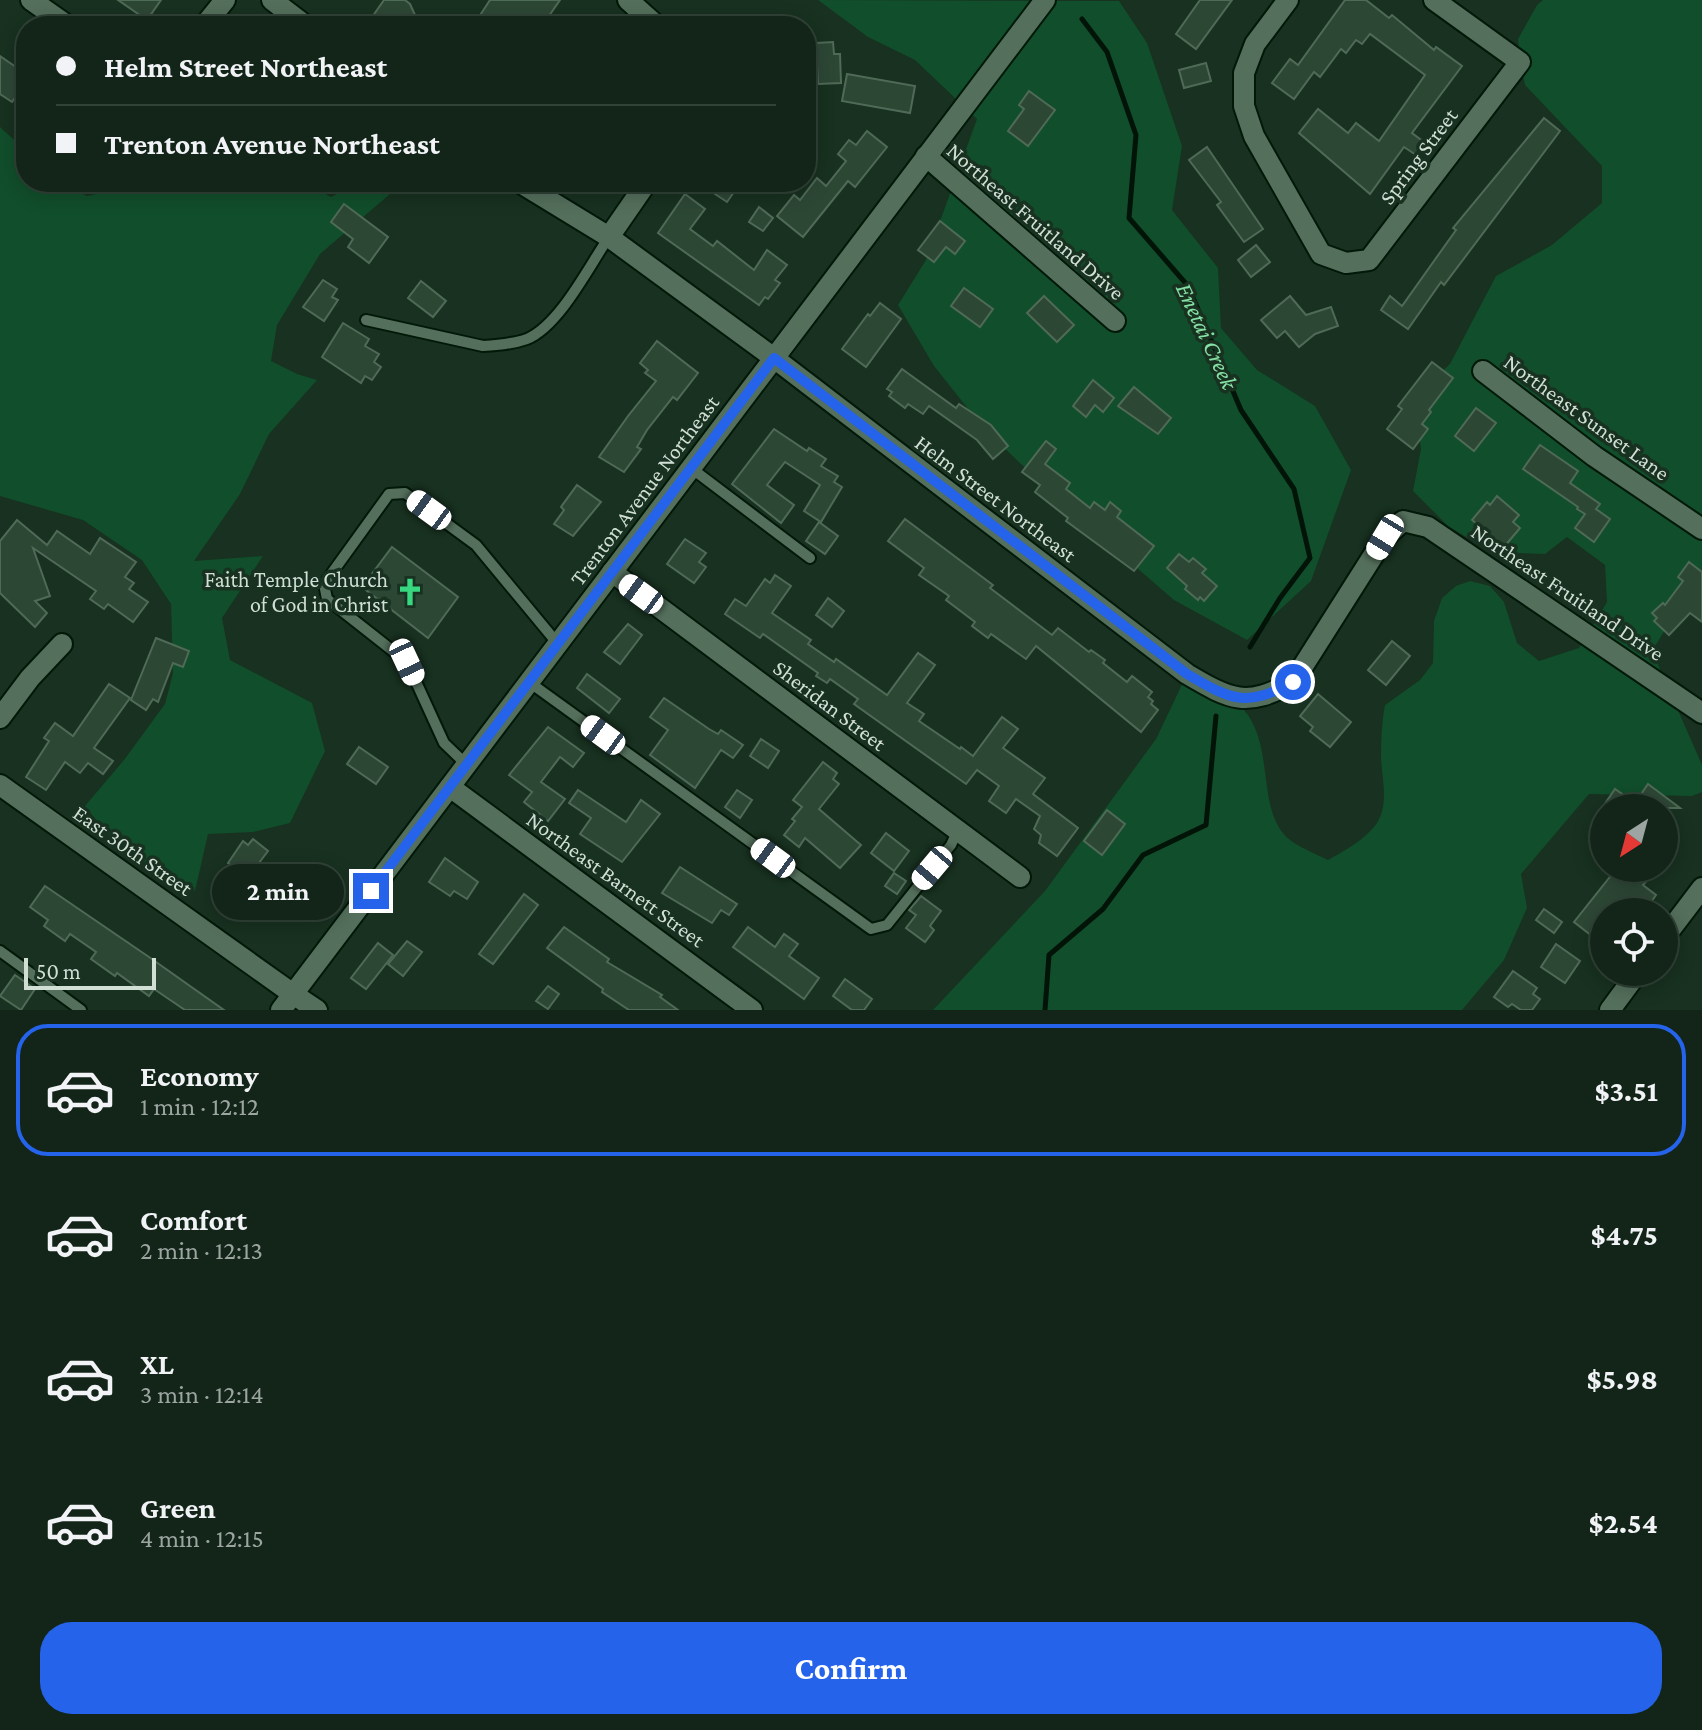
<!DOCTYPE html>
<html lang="en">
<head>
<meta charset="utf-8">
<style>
  body { margin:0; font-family:"Crimson Pro",serif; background:#1f3125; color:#f1f3f6; height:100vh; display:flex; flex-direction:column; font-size:30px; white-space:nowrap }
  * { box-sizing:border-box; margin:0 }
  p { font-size:26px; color:#9ca5a2 }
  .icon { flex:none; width:44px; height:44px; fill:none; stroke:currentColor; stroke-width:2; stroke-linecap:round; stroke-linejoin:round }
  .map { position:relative; height:1010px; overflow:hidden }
  .side { display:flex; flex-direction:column; background:#122518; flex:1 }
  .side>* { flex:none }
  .guide { position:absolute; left:16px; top:16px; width:800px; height:176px; border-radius:32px; box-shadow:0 4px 20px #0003,0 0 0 2px #314237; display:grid; align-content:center; height:176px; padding:0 40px; background:#122518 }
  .needle { width:52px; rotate:216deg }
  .buttons { position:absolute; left:1590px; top:794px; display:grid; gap:16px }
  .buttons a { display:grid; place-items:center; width:88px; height:88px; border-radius:50%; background:#122518; box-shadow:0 4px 20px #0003,0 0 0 2px #314237; font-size:40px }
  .scale { position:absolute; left:24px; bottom:20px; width:132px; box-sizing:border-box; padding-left:8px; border:4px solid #d1dfd4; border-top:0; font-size:22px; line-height:28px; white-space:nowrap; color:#d1dfd4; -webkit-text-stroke:6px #183120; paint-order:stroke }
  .end { position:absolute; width:36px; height:36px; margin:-18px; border:10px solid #2563eb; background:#fff; box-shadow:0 0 0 4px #fff }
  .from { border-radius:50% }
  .bubble { position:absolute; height:56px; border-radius:28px; background:#122518; box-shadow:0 4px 20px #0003,0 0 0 2px #314237; font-size:26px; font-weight:700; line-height:56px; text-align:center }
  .car { position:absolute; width:24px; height:48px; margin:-24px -12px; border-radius:10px; box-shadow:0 0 6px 2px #0007; background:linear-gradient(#fff 24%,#345 0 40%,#fff 0 76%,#345 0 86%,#fff 0) }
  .guide b { display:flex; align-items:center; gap:28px; height:76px; font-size:30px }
  .guide b+b { border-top:2px solid #314237 }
  .guide i { width:20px; height:20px; background:#f1f3f6 }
  ul { padding:14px 0 0; list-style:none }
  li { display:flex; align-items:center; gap:24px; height:132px; margin:0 16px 12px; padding:0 24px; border:4px solid transparent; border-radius:32px }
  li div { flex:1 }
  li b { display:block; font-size:30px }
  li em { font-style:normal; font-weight:700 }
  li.on { border-color:#2563eb }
  li>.icon { width:72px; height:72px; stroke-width:1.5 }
  .cta { display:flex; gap:16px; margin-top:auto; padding:16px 40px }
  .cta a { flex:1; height:92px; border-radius:32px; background:#2563eb; color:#fff; font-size:32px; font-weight:700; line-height:92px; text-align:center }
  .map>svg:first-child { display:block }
</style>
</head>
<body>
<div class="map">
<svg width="1702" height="1010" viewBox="0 0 1702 1010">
  <rect width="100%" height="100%" fill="#183120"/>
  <g fill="#114e2b">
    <path d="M818,0L1119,1L1147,43L1182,146L1172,210L1218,268L1221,328L1257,370L1315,406L1351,470L1311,581L1247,640L1174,600L1072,512L985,430L934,366L898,305L926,260L977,119L915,60L868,37Z"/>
    <path d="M1543,0H1702V591L1686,596L1652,651L1702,765V792L1692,796L1589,794L1521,874L1527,908L1504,960L1462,1010H933L1045,891L1156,739L1187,674C1203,683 1233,696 1244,710C1276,747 1255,812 1290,840C1301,848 1316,854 1328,860C1344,851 1361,842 1374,827C1391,807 1381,778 1381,754C1381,737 1382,721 1385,705L1420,680L1433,663L1434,621L1442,598L1456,586L1470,581L1490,586L1504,602L1517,643L1539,661L1579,648L1607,602L1605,565L1567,537L1545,554L1491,552L1448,526L1413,491L1421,449L1414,398L1450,364L1496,276L1552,245L1602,203V166L1525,85L1520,62L1518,39L1537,5Z"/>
    <path d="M0,127L26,151V182H59L87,196L129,187L174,186L186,182H304L331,197L360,182H404L320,254L277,325L271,361L297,374L317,380L269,434L240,494L194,561L263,556L222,618L230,660L312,703L325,751L290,823L253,832L208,834L195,891C145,876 116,846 85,806L124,760L165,704L173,673L171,604L142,560L83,520L0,496Z"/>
  </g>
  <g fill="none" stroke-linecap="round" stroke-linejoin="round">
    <g stroke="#021408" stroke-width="5">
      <path d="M1082,19L1107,52L1136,135L1129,218L1188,286L1241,410L1294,489L1310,558L1280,598L1250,647"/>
      <path d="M1045,1010L1049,955L1103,909L1143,855L1206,825L1216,716"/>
    </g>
  </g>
  <g fill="#2d4735" stroke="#4f6a57" stroke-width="2">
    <path d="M118,0H161L147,20Z"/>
    <path d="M384,0H405L410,4L420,26H378L370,20Z"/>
    <path d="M490,0H560L542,26H519L508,19L503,26H473Z"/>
    <path d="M1200,0H1232L1196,49L1176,34Z"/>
    <path d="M1345,0H1366L1389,18L1392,15L1434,50L1436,47L1462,66L1412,133L1428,145L1419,157L1404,147L1370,194L1299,133L1318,109L1348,133L1356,123L1379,141L1425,75L1370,34L1362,44L1356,40L1346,53L1341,49L1320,77L1314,72L1294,99L1272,83L1290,59L1298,65Z"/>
    <path d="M833,42L834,54H840L841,83L818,84L816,43Z"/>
    <path d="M0,56L26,74V102L17,95L12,102L0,94Z"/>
    <path d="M1206,63L1211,81L1184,88L1179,70Z"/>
    <path d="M847,74L915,86L910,113L842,101Z"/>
    <path d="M1029,91L1055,110L1028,146L1008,131L1024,109L1019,105Z"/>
    <path d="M1544,118L1560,131L1444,285L1441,282L1408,329L1381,310L1390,296L1402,306L1456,230L1453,228Z"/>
    <path d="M867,131L887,147L855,187L848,181L803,237L777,216L794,195L800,200L817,178L826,186L846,161L838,154L849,140L856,145Z"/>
    <path d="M1207,147L1263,229L1244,242L1217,205L1221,202L1189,160Z"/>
    <path d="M697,182H741L727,202Z"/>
    <path d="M685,194L705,209L690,229L713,246L717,241L754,270L767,250L787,265L775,280L780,283L768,299L765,297L759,305L658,233Z"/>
    <path d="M344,204L388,237L369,263L348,247L353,239L331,222Z"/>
    <path d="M759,207L773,218L763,231L749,222Z"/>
    <path d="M940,221L965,241L955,254L946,247L934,262L918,250Z"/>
    <path d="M1256,245L1270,262L1251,277L1238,260Z"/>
    <path d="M323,280L337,289L332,297L338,300L324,321L303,307Z"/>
    <path d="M421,281L446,301L433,317L408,298Z"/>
    <path d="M964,288L993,309L980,327L951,306Z"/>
    <path d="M1044,296L1074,325L1057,342L1027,313Z"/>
    <path d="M1290,296L1306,315L1331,307L1338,326L1315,334L1299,347L1285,331L1277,338L1261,320Z"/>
    <path d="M880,303L901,319L866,367L842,349L868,314L870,316Z"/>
    <path d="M343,323L369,339L365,346L379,354L374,362L381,367L372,380L365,376L361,383L322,357Z"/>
    <path d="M657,341L698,373L677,400L673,397L647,430L637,447L641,449L624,472L599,457L628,416L656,381L645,373L648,370L640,363Z"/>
    <path d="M1432,362L1453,378L1429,410L1431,412L1422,424L1428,429L1413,449L1387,429L1402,409L1398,406Z"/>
    <path d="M902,369L956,408L959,404L991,425L1008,446L993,459L977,440L929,406L923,414L908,404L905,408L889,396L892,392L887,389Z"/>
    <path d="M1093,380L1114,398L1103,412L1095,405L1086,417L1073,406Z"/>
    <path d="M1134,387L1171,418L1158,434L1118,406Z"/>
    <path d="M1476,408L1496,423L1474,451L1455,436Z"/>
    <path d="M774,429L807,451L809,448L826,459L821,466L838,476L834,482L842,487L821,522L804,511L820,485L785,462L767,485L794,505L781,523L732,484Z"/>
    <path d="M1046,441L1056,449L1045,464L1070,483L1066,489L1090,508L1094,502L1105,510L1110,502L1121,511L1117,517L1154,546L1134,571L1066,521L1068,518L1035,492L1040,485L1022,472Z"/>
    <path d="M1540,445L1578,471L1570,483L1600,504L1596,509L1610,519L1594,542L1575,528L1585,514L1577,509L1578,507L1523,469Z"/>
    <path d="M577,485L601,502L573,536L554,524L564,510L561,507Z"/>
    <path d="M1497,496L1519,515L1513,522L1520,528L1504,547L1472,520L1487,502L1490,505Z"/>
    <path d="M905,519L993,585L990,588L1052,635L1058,628L1089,652L1091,650L1105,660L1103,663L1127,682L1132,676L1152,692L1148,697L1153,701L1151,704L1158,710L1141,732L1036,646L1026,659L991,634L988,638L972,626L975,622L946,600L949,596L919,575L924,568L888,541Z"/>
    <path d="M17,520L47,545L57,531L90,554L100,538L136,562L125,577L134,583L129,589L148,602L133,622L108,604L104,609L90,599L96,591L33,548L50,596L35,601L47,613L35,627L0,593V541Z"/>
    <path d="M819,522L838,536L825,554L806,541Z"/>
    <path d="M685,539L706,553L699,562L706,567L694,583L667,564Z"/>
    <path d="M392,547L458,597L428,638L362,587Z"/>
    <path d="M1179,554L1189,562L1193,558L1206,569L1202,573L1217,586L1204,601L1200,597L1198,600L1185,589L1187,586L1167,568Z"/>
    <path d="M1689,562L1702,572V622L1690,613L1669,635L1654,621L1657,618L1652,613L1663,603L1665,605L1683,581L1678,577Z"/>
    <path d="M775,575L791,586L772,613L811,640L808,644L834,662L836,659L887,695L918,653L935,665L907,703L924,714L919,721L960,749L961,747L973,756L1002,717L1018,729L1003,748L1045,778L1033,794L1078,828L1057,856L1039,843L1041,835L1034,829L1040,816L1016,799L1006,813L989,801L999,786L977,770L966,784L854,704L858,699L830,679L827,683L816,676L818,673L763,634L760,638L725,614L735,599L746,606L765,579L770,583Z"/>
    <path d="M828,598L844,611L832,627L816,615Z"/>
    <path d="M628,624L642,635L620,664L604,652Z"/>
    <path d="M156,638L189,651L183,667L173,663L158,702L153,699L146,710L131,700Z"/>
    <path d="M1392,641L1410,656L1386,685L1368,670Z"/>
    <path d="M587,674L620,699L609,713L577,688Z"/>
    <path d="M109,684L130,698L94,748L113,761L103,774L88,763L80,773L65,762L46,790L26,777L49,741L44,738L55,723L73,736Z"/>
    <path d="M1318,694L1351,722L1330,747L1310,731L1313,727L1300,716Z"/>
    <path d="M664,698L709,729L718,734L721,730L743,745L733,758L721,750L695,788L650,755L668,730L650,717Z"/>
    <path d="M548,727L584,753L573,767L560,757L541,782L565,799L548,821L524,802L532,792L509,775Z"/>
    <path d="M761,739L779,751L768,768L750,756Z"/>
    <path d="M359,747L388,767L376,784L347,764Z"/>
    <path d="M823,762L837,773L833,779L839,784L819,809L861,845L840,868L805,838L799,847L784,835L795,821L792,819L802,807L793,800Z"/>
    <path d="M1648,784L1680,808H1602L1615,789L1635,803Z"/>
    <path d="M578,790L626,822L641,800L660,814L622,862L580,834L591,818L569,803Z"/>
    <path d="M737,790L752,800L740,818L725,807Z"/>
    <path d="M1107,810L1125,824L1102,855L1084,841Z"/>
    <path d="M886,833L909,851L894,871L871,853Z"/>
    <path d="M253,839L268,851L247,879L228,863L243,841L248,845Z"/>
    <path d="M445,858L478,882L467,899L454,891L450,896L429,882Z"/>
    <path d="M680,867L737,904L729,915L721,910L712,923L662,893Z"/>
    <path d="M1617,868H1651L1645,875L1649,878L1643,885L1656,895L1644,912H1604V921L1592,936L1574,922Z"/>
    <path d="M894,873L906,881L897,894L885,886Z"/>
    <path d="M45,886L149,957L224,1010H185L154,989L149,996L117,973L115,976L91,959L96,952L70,934L65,941L44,926L48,920L30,907Z"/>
    <path d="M524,894L538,905L493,964L479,954Z"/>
    <path d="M921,896L941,911L930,926L934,930L925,942L906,928L916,915L909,910Z"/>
    <path d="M1544,909L1562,922L1554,933L1536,920Z"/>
    <path d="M564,927L609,959L607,962L662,995L660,997L678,1010H629L602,992L603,989L547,948Z"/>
    <path d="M748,927L775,947L784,934L798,944L789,956L819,978L804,999L733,947Z"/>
    <path d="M407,941L422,952L403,976L388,964Z"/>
    <path d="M378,943L393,955L366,989L351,978Z"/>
    <path d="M1556,944L1580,961L1565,983L1541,967Z"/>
    <path d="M1513,971L1537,988L1533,994L1540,999L1532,1010H1521L1512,1004L1508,1007L1494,997Z"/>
    <path d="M15,975L35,989L21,1010L0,996Z"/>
    <path d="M845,979L872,999L864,1010H852L833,996Z"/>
    <path d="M548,986L559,994L548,1009L536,1001Z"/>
  </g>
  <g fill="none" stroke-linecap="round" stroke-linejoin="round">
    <defs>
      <g id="service">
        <path d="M366,320L483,346C498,345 513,344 527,339C560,325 589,266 609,237"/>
        <path d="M691,468L810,558"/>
        <path d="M529,682L871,929L887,925L951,845L958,830"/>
        <path d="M467,765L444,743L407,662L327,599L324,584L389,494L405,493L476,545L558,644"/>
        <path d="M0,951L81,1010"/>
      </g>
      <g id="minor">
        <path d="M31,0L68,26"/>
        <path d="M272,0L306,26"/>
        <path d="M628,0L657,26"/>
        <path d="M1288,0L1255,44L1244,73V106L1254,136L1321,254L1346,263L1369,260L1520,62L1434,0"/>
        <path d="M204,26L225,0"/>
        <path d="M926,156L1115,321"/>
        <path d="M519,182L609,237L774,358L1187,674C1231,700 1246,708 1293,682L1385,537L1403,521L1428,527L1702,713"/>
        <path d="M609,237L647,182"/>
        <path d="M1483,371L1594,456L1702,529"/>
        <path d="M612,572L1020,877"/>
        <path d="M0,718L30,678L62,644"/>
        <path d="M450,787L752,1010"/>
        <path d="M293,994L317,1010"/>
      </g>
      <path id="tertiary" d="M0,785L293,994"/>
      <g id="secondary">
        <path d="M1664,938L1702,888"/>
        <path d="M281,1010L1045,0"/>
        <path d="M1610,1010L1638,972"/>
      </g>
    </defs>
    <use href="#service" stroke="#021809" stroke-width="14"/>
    <use href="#minor" stroke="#021809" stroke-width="24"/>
    <use href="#tertiary" stroke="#021809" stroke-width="24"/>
    <use href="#secondary" stroke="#021809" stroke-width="24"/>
    <use href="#service" stroke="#546f5c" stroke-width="10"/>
    <use href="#minor" stroke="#546f5c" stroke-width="20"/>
    <use href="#tertiary" stroke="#546f5c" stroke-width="20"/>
    <use href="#secondary" stroke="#546f5c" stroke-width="20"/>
  </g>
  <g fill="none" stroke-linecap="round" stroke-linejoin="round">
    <path stroke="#2563eb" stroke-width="10" d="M371,891L774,358L1187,674C1231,700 1246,708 1293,682"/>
  </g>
  <defs>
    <symbol id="church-bare" viewBox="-9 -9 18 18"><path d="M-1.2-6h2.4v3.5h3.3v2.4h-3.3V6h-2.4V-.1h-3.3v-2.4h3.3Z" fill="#38d880" stroke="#183120" stroke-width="2.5" paint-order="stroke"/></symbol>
  </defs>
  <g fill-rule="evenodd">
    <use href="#church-bare" x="390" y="572" width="40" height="40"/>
  </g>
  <g text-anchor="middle" stroke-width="7" stroke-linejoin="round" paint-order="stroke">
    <g font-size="22" fill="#d1dfd4" stroke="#183120">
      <text transform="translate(1418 156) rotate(-53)" y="8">Spring Street</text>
      <text transform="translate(1036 221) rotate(41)" y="8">Northeast Fruitland Drive</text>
      <text transform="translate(1587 417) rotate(36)" y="8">Northeast Sunset Lane</text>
      <text transform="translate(644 490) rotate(-53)" y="8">Trenton Avenue Northeast</text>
      <text transform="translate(996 498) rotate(37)" y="8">Helm Street Northeast</text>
      <text transform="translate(1568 592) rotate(34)" y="8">Northeast Fruitland Drive</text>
      <text transform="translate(830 705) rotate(37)" y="8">Sheridan Street</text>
      <text transform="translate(133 850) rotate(35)" y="8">East 30th Street</text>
      <text transform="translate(616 879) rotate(36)" y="8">Northeast Barnett Street</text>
    </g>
    <g font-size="22" fill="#d1dfd4" stroke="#183120" text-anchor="end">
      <text x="388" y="587">Faith Temple Church<tspan x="388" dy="25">of God in Christ</tspan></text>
    </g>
    <g font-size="24" font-style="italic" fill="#85e1a4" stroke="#183120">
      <text transform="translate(1207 336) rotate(65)" y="8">Enetai Creek</text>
    </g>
  </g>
</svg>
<div class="buttons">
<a><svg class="needle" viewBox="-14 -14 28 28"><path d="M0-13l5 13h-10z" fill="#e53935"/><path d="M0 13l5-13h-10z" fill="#9ca5a2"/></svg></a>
<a><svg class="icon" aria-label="locate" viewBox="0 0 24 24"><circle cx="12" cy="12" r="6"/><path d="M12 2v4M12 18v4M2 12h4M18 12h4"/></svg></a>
</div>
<div class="scale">50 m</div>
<i class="end from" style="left:1293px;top:682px"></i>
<i class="end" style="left:371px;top:891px"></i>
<div class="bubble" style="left:212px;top:864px;width:132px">2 min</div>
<i class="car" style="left:429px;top:510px;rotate:306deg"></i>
<i class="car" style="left:1385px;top:537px;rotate:211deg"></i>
<i class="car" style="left:641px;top:594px;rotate:306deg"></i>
<i class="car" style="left:407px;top:662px;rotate:155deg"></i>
<i class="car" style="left:603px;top:735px;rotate:306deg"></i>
<i class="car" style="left:773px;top:858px;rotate:306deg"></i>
<i class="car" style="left:932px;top:868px;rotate:220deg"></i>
<div class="guide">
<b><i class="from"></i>Helm Street Northeast</b>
<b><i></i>Trenton Avenue Northeast</b>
</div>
</div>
<section class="side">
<ul>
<li class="on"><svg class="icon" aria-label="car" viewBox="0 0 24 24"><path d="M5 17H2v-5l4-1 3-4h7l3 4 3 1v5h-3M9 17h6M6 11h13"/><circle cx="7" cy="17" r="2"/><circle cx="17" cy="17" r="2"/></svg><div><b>Economy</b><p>1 min · 12:12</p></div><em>$3.51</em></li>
<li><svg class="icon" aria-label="car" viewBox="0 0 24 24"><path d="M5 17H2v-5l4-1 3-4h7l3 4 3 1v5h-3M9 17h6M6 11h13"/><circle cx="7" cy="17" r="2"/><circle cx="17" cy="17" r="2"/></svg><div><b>Comfort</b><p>2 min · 12:13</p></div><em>$4.75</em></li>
<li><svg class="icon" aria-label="car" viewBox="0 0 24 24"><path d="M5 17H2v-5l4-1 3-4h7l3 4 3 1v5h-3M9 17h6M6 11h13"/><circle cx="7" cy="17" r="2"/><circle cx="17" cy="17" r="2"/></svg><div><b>XL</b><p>3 min · 12:14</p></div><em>$5.98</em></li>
<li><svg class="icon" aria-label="car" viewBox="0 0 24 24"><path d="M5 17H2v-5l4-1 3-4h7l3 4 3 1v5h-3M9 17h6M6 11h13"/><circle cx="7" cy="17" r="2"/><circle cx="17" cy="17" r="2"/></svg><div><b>Green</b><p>4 min · 12:15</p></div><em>$2.54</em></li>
</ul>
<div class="cta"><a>Confirm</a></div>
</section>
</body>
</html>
